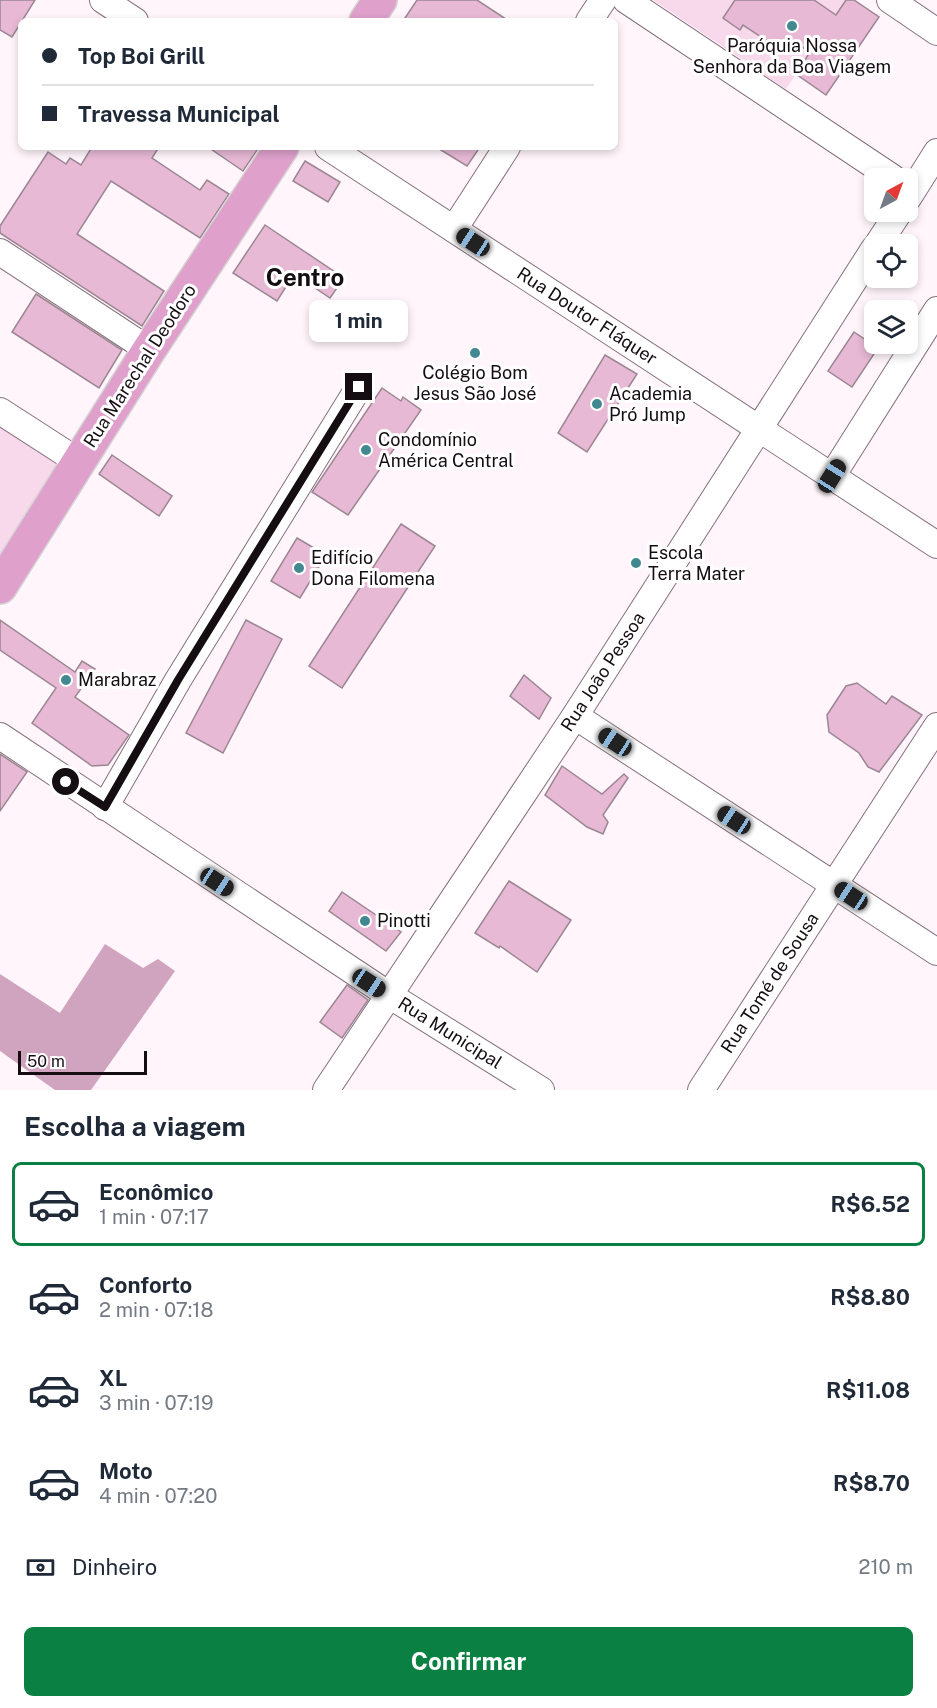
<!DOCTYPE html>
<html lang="pt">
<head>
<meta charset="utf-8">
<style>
  body { margin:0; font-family:"Public Sans",sans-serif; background:#f2f2f3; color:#1f2937; height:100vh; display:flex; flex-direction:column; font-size:22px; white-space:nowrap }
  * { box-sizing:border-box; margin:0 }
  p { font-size:20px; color:#747a83 }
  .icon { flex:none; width:33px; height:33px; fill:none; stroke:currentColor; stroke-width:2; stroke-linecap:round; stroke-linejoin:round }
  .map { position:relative; height:1090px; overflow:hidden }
  .drawer { display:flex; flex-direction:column; background:#fff; flex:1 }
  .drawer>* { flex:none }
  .banner { position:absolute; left:18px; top:18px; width:600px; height:132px; border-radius:9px; box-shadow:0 3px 9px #0003; display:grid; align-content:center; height:132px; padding:0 24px; background:#fff }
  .needle { width:39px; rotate:41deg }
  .controls { position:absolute; left:864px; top:168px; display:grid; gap:12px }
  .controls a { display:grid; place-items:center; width:54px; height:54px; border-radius:9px; background:#fff; box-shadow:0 3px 9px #0003; font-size:30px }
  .scale { position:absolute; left:18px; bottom:15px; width:129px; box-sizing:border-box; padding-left:6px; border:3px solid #140d12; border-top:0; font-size:16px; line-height:21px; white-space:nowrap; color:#140d12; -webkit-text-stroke:4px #fff; paint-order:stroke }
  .end { position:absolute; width:27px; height:27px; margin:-14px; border:8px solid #140d12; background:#fff; box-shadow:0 0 0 3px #fff }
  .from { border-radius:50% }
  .bubble { position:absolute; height:42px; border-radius:9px; background:#fff; box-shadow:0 3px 9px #0003; font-size:20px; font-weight:700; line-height:42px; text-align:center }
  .car { position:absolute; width:18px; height:36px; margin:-18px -9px; border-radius:8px; box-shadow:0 0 4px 2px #0007; background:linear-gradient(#222 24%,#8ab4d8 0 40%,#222 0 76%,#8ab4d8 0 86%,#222 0) }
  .banner b { display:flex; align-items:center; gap:21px; height:57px; font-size:22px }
  .banner b+b { border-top:2px solid #e0e1e3 }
  .banner i { width:15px; height:15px; background:#1f2937 }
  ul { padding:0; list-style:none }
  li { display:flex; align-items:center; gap:18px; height:84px; margin:0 12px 9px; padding:0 12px; border:3px solid transparent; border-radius:9px }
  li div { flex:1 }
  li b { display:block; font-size:22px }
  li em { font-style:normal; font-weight:700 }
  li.selected { border-color:#0b8043 }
  li>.icon { width:54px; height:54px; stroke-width:1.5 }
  h2 { padding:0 24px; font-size:27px; line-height:72px }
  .pay { display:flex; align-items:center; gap:15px; height:66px; padding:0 24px; font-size:22px }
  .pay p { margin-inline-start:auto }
  .primary-button { display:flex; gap:12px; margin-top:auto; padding:12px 24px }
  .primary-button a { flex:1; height:69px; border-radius:9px; background:#0b8043; color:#fff; font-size:24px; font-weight:700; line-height:69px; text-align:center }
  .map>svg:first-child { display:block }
</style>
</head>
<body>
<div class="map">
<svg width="937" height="1090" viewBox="0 0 937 1090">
  <rect width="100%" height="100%" fill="#fff5fb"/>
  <g fill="#f8d8eb">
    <path d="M653,0H846L786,89Z"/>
    <path d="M0,427L58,465L0,554Z"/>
  </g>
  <path fill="#d0a3be" d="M105,944L143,968L158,959L175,971L91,1090H55L0,1051V974L60,1013Z"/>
  <g fill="#e7b9d5" stroke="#9b8692" stroke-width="1.5">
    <path d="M0,0H35L12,37L0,30Z"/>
    <path d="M417,0H477L509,21H403Z"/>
    <path d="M735,0H814L836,15L846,0H854L879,17L826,95L796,74L810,52L788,38L781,50L743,25L740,30L723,18Z"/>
    <path d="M92,147H159L152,158L200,190L207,180L229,194L200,238L111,181L77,234L164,291L142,326L0,233V226L48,152L66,164L70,158L81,165Z"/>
    <path d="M208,147H259L243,171Z"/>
    <path d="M436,147H480L467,166Z"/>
    <path d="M305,161L340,182L328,202L293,181Z"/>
    <path d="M265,225L344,278L330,298L294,274L277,301L233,273Z"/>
    <path d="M36,294L122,350L99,388L12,332Z"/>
    <path d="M854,332L878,348L852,387L828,371Z"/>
    <path d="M605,355L637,374L587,452L558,433Z"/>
    <path d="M382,388L401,401L403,397L421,410L348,515L312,492Z"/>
    <path d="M112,455L172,496L159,516L99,474Z"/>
    <path d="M401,524L435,546L342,688L309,666Z"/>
    <path d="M297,538L326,555L300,598L271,581Z"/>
    <path d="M0,620L75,672L82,661L95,669L75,697L129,735L108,765L92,766L32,723L56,688L0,650Z"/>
    <path d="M246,620L282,639L223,753L186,733Z"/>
    <path d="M524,675L551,698L539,719L510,696Z"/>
    <path d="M857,683L886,704L892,696L922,715L879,772L868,767L859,753L829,732L827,715L846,686Z"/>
    <path d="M0,754L27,772L0,811Z"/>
    <path d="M562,766L602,794L624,774L628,778L603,815L608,822L603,834L587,827L545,795Z"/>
    <path d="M509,881L571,920L537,972L500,946L499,948L475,933Z"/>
    <path d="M342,892L401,932L386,951L329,911Z"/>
    <path d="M347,985L368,1000L342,1038L320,1022Z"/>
  </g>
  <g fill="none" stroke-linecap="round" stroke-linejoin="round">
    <defs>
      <g id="minor">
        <path d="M103,0L135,21"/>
        <path d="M626,0L893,178"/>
        <path d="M890,0L937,32"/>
        <path d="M589,21L603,0"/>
        <path d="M328,147L937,545"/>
        <path d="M908,198L937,152"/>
        <path d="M454,229L507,147"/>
        <path d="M878,244L899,212"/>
        <path d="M0,252L149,350"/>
        <path d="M0,411L79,462"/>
        <path d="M832,476L937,310"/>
        <path d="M575,716L937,952"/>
        <path d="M0,736L389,995L541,1090"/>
        <path d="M105,807L178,680L359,387"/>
        <path d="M326,1090L575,716L874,249"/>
        <path d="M701,1090L937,726"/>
      </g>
      <g id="major">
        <path d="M366,21L380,0"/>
        <path d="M0,587L149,350L282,147"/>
      </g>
    </defs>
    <use href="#minor" stroke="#85717d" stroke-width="28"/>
    <use href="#major" stroke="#d5d3d4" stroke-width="36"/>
    <use href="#minor" stroke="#fff" stroke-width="26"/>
    <use href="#major" stroke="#dfa0cb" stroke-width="33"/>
  </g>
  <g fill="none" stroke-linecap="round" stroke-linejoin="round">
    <path stroke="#140d12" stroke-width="8" d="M66,782L105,807L178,680L359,387"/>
  </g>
  <g fill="#418891" stroke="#fff" stroke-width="2">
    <circle cx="792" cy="26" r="6"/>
    <circle cx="475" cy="353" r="6"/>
    <circle cx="597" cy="404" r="6"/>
    <circle cx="366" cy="450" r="6"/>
    <circle cx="636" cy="563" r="6"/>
    <circle cx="299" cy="568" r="6"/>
    <circle cx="66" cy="680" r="6"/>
    <circle cx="365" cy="921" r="6"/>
  </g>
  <g text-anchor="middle" stroke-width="6" stroke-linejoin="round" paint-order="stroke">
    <g font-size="18" fill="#140d12" stroke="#fff" text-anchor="start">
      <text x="792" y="52" text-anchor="middle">Paróquia Nossa<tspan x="792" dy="21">Senhora da Boa Viagem</tspan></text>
      <text x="475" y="379" text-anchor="middle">Colégio Bom<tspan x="475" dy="21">Jesus São José</tspan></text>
      <text x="609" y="400">Academia<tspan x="609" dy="21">Pró Jump</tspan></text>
      <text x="378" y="446">Condomínio<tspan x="378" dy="21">América Central</tspan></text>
      <text x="648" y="559">Escola<tspan x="648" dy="21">Terra Mater</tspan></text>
      <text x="311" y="564">Edifício<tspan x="311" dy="21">Dona Filomena</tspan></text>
      <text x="78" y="686">Marabraz</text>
      <text x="377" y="927">Pinotti</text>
    </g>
    <g font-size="18" fill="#140d12" stroke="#fff">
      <text transform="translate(587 316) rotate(33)" y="6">Rua Doutor Fláquer</text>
      <text transform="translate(140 366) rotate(-57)" y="6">Rua Marechal Deodoro</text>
      <text transform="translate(603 672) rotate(-57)" y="6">Rua João Pessoa</text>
      <text transform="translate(770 983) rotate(-57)" y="6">Rua Tomé de Sousa</text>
      <text transform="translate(450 1033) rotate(32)" y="6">Rua Municipal</text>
    </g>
    <g font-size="24" font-weight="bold" fill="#140d12" stroke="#fff">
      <text x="305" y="286">Centro</text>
    </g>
  </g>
</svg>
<div class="controls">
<a><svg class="needle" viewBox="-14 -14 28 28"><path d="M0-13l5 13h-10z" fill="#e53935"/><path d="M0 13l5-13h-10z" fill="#747a83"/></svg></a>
<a><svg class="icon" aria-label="locate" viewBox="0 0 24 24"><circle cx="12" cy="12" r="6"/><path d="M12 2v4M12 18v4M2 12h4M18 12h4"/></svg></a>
<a><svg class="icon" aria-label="layers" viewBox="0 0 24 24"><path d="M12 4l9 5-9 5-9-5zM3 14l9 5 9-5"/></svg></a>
</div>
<div class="scale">50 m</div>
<i class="end from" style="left:66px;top:782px"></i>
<i class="end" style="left:359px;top:387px"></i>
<div class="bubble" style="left:309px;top:300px;width:99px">1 min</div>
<i class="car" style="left:473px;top:242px;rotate:303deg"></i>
<i class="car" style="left:832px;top:476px;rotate:32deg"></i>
<i class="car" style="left:615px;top:742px;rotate:303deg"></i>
<i class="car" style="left:734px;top:820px;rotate:303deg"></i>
<i class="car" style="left:217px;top:882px;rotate:123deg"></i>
<i class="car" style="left:851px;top:896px;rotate:303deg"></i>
<i class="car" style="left:369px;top:983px;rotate:123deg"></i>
<div class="banner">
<b><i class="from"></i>Top Boi Grill</b>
<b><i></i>Travessa Municipal</b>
</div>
</div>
<section class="drawer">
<h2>Escolha a viagem</h2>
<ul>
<li class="selected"><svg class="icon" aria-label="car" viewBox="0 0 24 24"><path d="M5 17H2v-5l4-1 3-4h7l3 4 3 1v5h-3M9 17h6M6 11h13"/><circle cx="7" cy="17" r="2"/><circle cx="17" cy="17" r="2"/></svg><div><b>Econômico</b><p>1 min · 07:17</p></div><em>R$6.52</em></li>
<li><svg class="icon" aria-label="car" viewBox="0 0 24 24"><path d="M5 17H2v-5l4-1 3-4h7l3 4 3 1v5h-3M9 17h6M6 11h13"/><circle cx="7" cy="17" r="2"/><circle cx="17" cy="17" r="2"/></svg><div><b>Conforto</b><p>2 min · 07:18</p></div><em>R$8.80</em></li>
<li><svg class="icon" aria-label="car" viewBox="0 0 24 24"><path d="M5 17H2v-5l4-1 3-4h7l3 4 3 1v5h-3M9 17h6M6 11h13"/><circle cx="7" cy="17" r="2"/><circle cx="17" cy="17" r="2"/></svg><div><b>XL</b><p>3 min · 07:19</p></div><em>R$11.08</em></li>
<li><svg class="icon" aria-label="car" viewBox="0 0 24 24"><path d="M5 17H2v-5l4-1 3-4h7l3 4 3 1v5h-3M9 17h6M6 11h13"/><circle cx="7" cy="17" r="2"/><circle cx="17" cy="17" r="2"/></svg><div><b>Moto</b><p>4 min · 07:20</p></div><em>R$8.70</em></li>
</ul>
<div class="pay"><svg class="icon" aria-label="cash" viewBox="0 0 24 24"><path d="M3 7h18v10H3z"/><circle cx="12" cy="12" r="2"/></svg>Dinheiro<p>210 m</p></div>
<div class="primary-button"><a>Confirmar</a></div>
</section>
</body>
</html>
